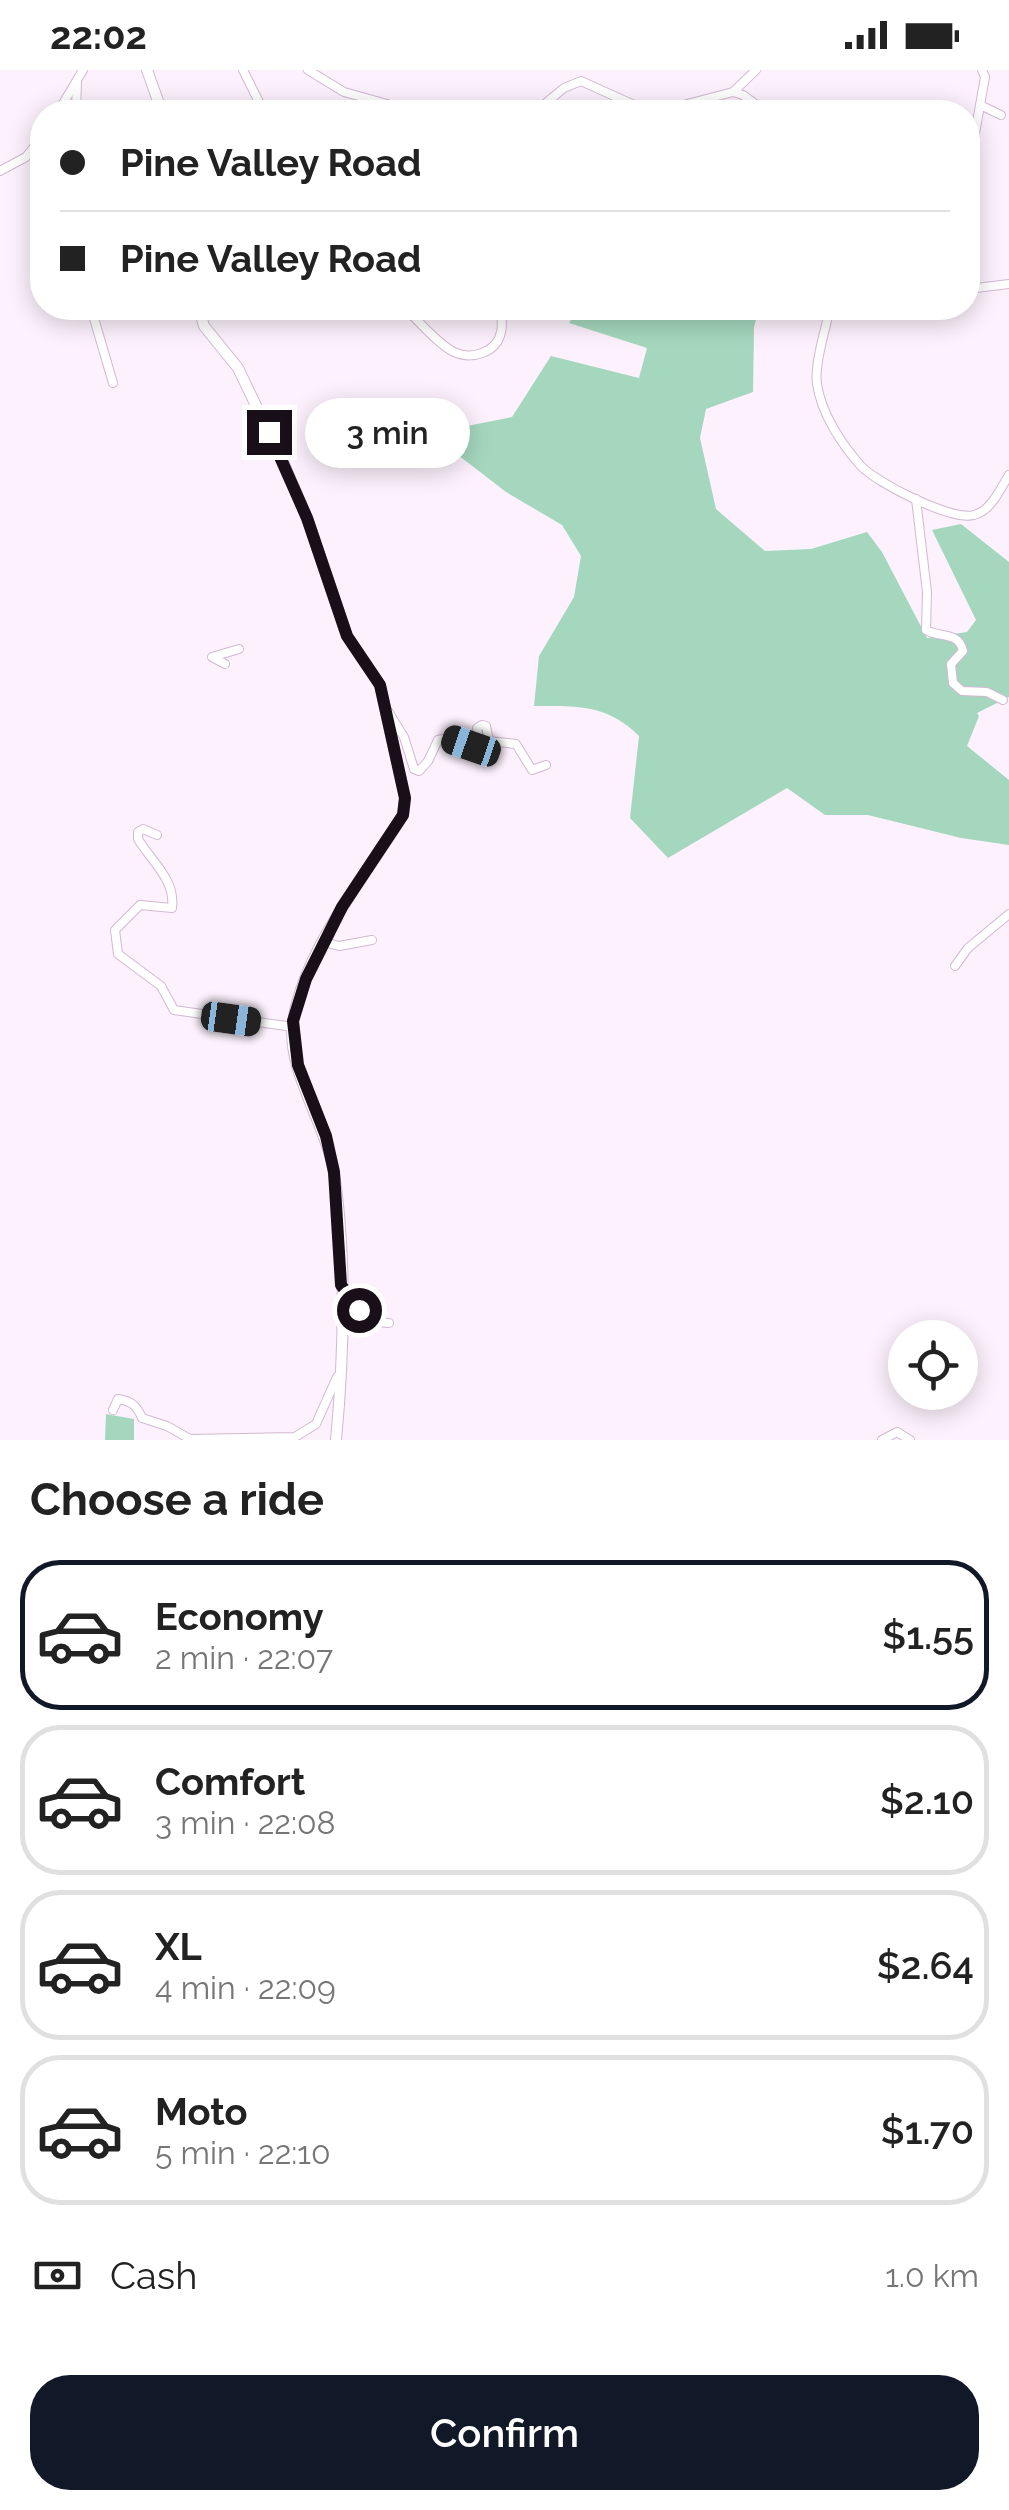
<!DOCTYPE html>
<html lang="en">
<head>
<meta charset="utf-8">
<style>
  body { margin:0; font-family:Raleway,sans-serif; background:#f2f2f2; color:#222; height:100vh; display:flex; flex-direction:column; font-size:38px; white-space:nowrap }
  * { box-sizing:border-box; margin:0 }
  p { font-size:32px; color:#767676 }
  .icon { flex:none; width:55px; height:55px; fill:none; stroke:currentColor; stroke-width:2; stroke-linecap:round; stroke-linejoin:round }
  .map { position:relative; height:1370px; overflow:hidden }
  .details { display:flex; flex-direction:column; background:#fff; flex:1 }
  .details>* { flex:none }
  .guide { position:absolute; left:30px; top:30px; width:950px; height:220px; border-radius:40px; box-shadow:0 5px 25px #0003; display:grid; align-content:center; height:220px; padding:0 30px; background:#fff }
  .controls { position:absolute; left:888px; top:1250px; display:grid; gap:20px }
  .controls a { display:grid; place-items:center; width:90px; height:90px; border-radius:50%; background:#fff; box-shadow:0 5px 25px #0003; font-size:50px }
  .end { position:absolute; width:45px; height:45px; margin:-22px; border:12px solid #180f18; background:#fff; box-shadow:0 0 0 5px #fff }
  .from { border-radius:50% }
  .bubble { position:absolute; height:70px; border-radius:35px; background:#fff; box-shadow:0 5px 25px #0003; font-size:32px; font-weight:600; line-height:70px; text-align:center }
  .car { position:absolute; width:30px; height:60px; margin:-30px -15px; border-radius:12px; box-shadow:0 0 8px 2px #0007; background:linear-gradient(#222 24%,#8ab4d8 0 40%,#222 0 76%,#8ab4d8 0 86%,#222 0) }
  .guide b { display:flex; align-items:center; gap:35px; height:95px; font-size:38px }
  .guide b+b { border-top:2px solid #e0e0e0 }
  .guide i { width:25px; height:25px; background:#222 }
  ul { padding:0; list-style:none }
  li { display:flex; align-items:center; gap:30px; height:150px; margin:0 20px 15px; padding:0 10px; border:5px solid #e0e0e0; border-radius:40px }
  li div { flex:1 }
  li b { display:block; font-size:38px }
  li em { font-style:normal; font-weight:600 }
  li.current { border-color:#111827 }
  li>.icon { width:90px; height:90px; stroke-width:1.5 }
  h2 { padding:0 30px; font-size:45px; line-height:120px }
  .pay { display:flex; align-items:center; gap:25px; height:110px; padding:0 30px; font-size:38px }
  .pay p { margin-inline-start:auto }
  .action { display:flex; gap:20px; margin-top:auto; padding:20px 30px }
  .action a { flex:1; height:115px; border-radius:40px; background:#111827; color:#fff; font-size:40px; font-weight:600; line-height:115px; text-align:center }
  .status { display:flex; justify-content:space-between; align-items:center; height:70px; padding:0 50px; background:#fff; direction:ltr }
  .status svg { height:28px; fill:currentColor }
  .map>svg:first-child { display:block }
</style>
</head>
<body>
<div class="status"><b>22:02</b><svg viewBox="0 0 49 12"><path d="M0 12V9h3v3zM5 12V6h3v6zM10 12V3h3v9zM15 12V0h3v12zM26 1h20v11H26zM47 4h2v5h-2z"/></svg></div>
<div class="map">
<svg width="1009" height="1370" viewBox="0 0 1009 1370">
  <rect width="100%" height="100%" fill="#fcf1fc"/>
  <g fill="#a5d7be">
    <path d="M578,238H759L754,257L753,322L706,339L700,368L716,439L765,481L811,479L867,462L882,482L927,568L967,562L976,550L932,460L961,454L1009,492V627L977,643L979,646L967,676L1009,710V775L961,768L868,745H825L787,718L668,788L630,748L639,666C607,634 577,636 534,636L539,586L574,527L581,486L562,455L506,422L458,385L442,361L512,347L551,286L639,308L647,278L569,253Z"/>
    <path d="M106,1344L134,1349V1370H105Z"/>
  </g>
  <g fill="none" stroke-linecap="round" stroke-linejoin="round">
    <defs>
      <g id="minor">
        <path d="M243,0L264,42"/>
        <path d="M308,0L344,22L416,42"/>
        <path d="M733,22L756,0"/>
        <path d="M980,35L1001,45"/>
        <path d="M439,37V42"/>
        <path d="M58,42L83,0"/>
        <path d="M76,42L77,12"/>
        <path d="M535,42L564,18L581,11L634,35L660,41L733,22L743,25L766,42"/>
        <path d="M0,101L26,87L42,67"/>
        <path d="M968,103L985,7L982,0"/>
        <path d="M968,219L1009,214"/>
        <path d="M91,238L113,313"/>
        <path d="M404,238C420,251 435,272 454,282C471,290 497,283 501,262C503,255 501,245 501,238"/>
        <path d="M830,238C826,257 814,295 817,314C821,343 842,375 861,396C877,413 951,451 974,445C991,441 1000,419 1009,405"/>
        <path d="M916,429L927,522L926,560C939,568 959,561 963,581L951,594L953,613L962,621L987,622L1003,630"/>
        <path d="M225,594L212,587L239,579"/>
        <path d="M388,641L404,667L414,699L419,701L428,691L438,670L448,668L476,676L479,672L477,658L482,655L486,656L489,671L516,674L532,700L546,695"/>
        <path d="M157,765L143,759L138,762V769C151,791 176,810 172,838L140,835L115,860L118,884L161,916L174,940L293,957"/>
        <path d="M324,872L339,876L372,870"/>
        <path d="M955,896L968,878L1009,844"/>
        <path d="M341,1215C358,1231 362,1253 389,1253"/>
        <path d="M113,1340L118,1329C132,1331 137,1336 142,1348L167,1356L190,1369L295,1367L316,1354L337,1307"/>
        <path d="M882,1370L897,1362L910,1370"/>
      </g>
      <g id="major">
        <path d="M147,0L162,42"/>
        <path d="M199,238L204,256L238,298L284,394L307,448L347,566L380,615L405,728L403,745C366,804 303,882 293,952C286,998 324,1051 333,1097C347,1181 344,1286 336,1370"/>
      </g>
    </defs>
    <use href="#minor" stroke="#d2b8d3" stroke-width="10"/>
    <use href="#major" stroke="#d2b8d3" stroke-width="12"/>
    <use href="#minor" stroke="#fff" stroke-width="8"/>
    <use href="#major" stroke="#fff" stroke-width="10"/>
  </g>
  <g fill="none" stroke-linecap="round" stroke-linejoin="round">
    <path stroke="#180f18" stroke-width="12" d="M269,362L307,448L347,566L380,615L405,728L403,745L342,837L306,909L293,951L298,995L326,1066L334,1102L341,1215L359,1240"/>
  </g>
</svg>
<div class="controls">
<a><svg class="icon" aria-label="locate" viewBox="0 0 24 24"><circle cx="12" cy="12" r="6"/><path d="M12 2v4M12 18v4M2 12h4M18 12h4"/></svg></a>
</div>
<i class="end from" style="left:359px;top:1240px"></i>
<i class="end" style="left:269px;top:362px"></i>
<div class="bubble" style="left:305px;top:328px;width:165px">3 min</div>
<i class="car" style="left:471px;top:676px;rotate:289deg"></i>
<i class="car" style="left:231px;top:949px;rotate:98deg"></i>
<div class="guide">
<b><i class="from"></i>Pine Valley Road</b>
<b><i></i>Pine Valley Road</b>
</div>
</div>
<section class="details">
<h2>Choose a ride</h2>
<ul>
<li class="current"><svg class="icon" aria-label="car" viewBox="0 0 24 24"><path d="M5 17H2v-5l4-1 3-4h7l3 4 3 1v5h-3M9 17h6M6 11h13"/><circle cx="7" cy="17" r="2"/><circle cx="17" cy="17" r="2"/></svg><div><b>Economy</b><p>2 min · 22:07</p></div><em>$1.55</em></li>
<li><svg class="icon" aria-label="car" viewBox="0 0 24 24"><path d="M5 17H2v-5l4-1 3-4h7l3 4 3 1v5h-3M9 17h6M6 11h13"/><circle cx="7" cy="17" r="2"/><circle cx="17" cy="17" r="2"/></svg><div><b>Comfort</b><p>3 min · 22:08</p></div><em>$2.10</em></li>
<li><svg class="icon" aria-label="car" viewBox="0 0 24 24"><path d="M5 17H2v-5l4-1 3-4h7l3 4 3 1v5h-3M9 17h6M6 11h13"/><circle cx="7" cy="17" r="2"/><circle cx="17" cy="17" r="2"/></svg><div><b>XL</b><p>4 min · 22:09</p></div><em>$2.64</em></li>
<li><svg class="icon" aria-label="car" viewBox="0 0 24 24"><path d="M5 17H2v-5l4-1 3-4h7l3 4 3 1v5h-3M9 17h6M6 11h13"/><circle cx="7" cy="17" r="2"/><circle cx="17" cy="17" r="2"/></svg><div><b>Moto</b><p>5 min · 22:10</p></div><em>$1.70</em></li>
</ul>
<div class="pay"><svg class="icon" aria-label="cash" viewBox="0 0 24 24"><path d="M3 7h18v10H3z"/><circle cx="12" cy="12" r="2"/></svg>Cash<p>1.0 km</p></div>
<div class="action"><a>Confirm</a></div>
</section>
</body>
</html>
